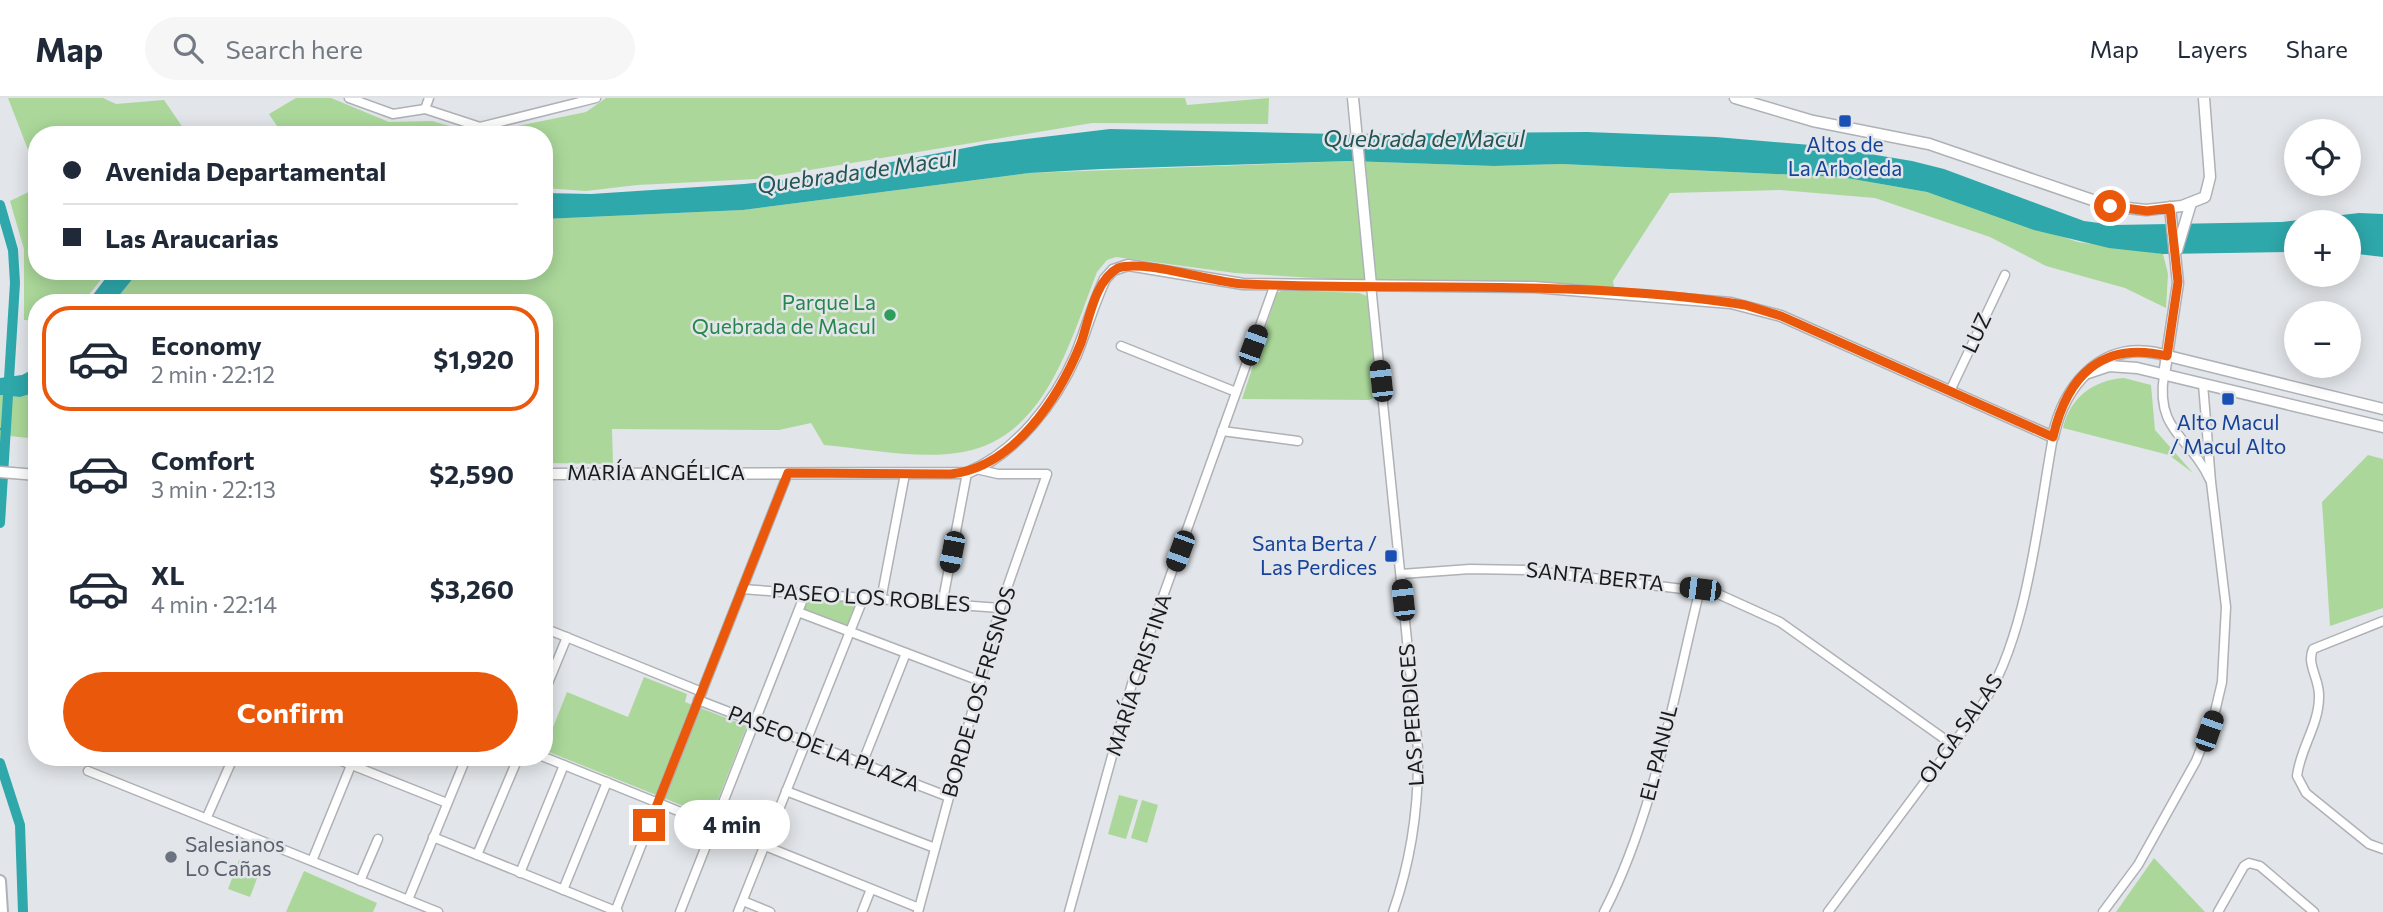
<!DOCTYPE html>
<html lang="en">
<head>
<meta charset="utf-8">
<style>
  body { margin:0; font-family:Commissioner,sans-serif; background:#f6f6f7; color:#1f2937; height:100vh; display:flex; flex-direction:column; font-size:26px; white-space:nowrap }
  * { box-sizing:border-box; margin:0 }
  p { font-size:23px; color:#747a83 }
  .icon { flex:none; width:38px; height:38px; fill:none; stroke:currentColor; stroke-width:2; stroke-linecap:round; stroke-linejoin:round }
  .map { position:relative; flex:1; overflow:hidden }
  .details { position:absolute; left:28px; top:196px; width:525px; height:472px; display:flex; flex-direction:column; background:#fff; border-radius:28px; box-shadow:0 4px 18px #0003 }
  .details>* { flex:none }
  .guide { position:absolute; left:28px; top:28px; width:525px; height:154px; border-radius:28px; box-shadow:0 4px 18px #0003; display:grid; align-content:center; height:154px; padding:0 35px; background:#fff }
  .fabs { position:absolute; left:2284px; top:21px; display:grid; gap:14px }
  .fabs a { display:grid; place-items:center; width:77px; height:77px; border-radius:50%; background:#fff; box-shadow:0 4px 18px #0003; font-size:35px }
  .end { position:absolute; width:32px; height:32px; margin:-16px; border:9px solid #ea580c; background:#fff; box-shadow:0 0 0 4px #fff }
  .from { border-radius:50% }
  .bubble { position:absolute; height:49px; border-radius:24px; background:#fff; box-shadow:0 4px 18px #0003; font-size:23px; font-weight:700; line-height:49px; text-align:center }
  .car { position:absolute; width:21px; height:42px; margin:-21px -10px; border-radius:9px; box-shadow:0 0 5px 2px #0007; background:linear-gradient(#222 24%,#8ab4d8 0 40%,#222 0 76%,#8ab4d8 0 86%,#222 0) }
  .guide b { display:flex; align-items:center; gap:24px; height:66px; font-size:26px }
  .guide b+b { border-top:2px solid #e0e1e3 }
  .guide i { width:18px; height:18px; background:#1f2937 }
  ul { padding:12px 0 0; list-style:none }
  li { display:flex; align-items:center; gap:21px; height:105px; margin:0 14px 10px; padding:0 21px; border:4px solid transparent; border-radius:28px }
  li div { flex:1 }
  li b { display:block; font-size:26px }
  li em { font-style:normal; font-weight:700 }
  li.active { border-color:#ea580c }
  li>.icon { width:63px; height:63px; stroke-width:1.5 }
  .primary-button { display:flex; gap:14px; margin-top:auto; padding:14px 35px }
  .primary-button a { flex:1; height:80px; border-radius:42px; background:#ea580c; color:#fff; font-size:28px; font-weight:700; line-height:80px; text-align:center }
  header { display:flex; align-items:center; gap:42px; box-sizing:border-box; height:98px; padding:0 35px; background:#fff; border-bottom:2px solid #e0e1e3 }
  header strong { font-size:33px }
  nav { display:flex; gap:38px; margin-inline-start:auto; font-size:24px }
  .search { width:490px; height:63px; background:#f6f6f7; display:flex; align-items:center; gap:18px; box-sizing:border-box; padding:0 24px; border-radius:38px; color:#747a83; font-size:26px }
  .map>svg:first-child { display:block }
</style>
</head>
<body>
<header>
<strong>Map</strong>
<div class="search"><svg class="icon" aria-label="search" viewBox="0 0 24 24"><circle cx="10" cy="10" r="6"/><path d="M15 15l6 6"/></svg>Search here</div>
<nav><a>Map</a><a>Layers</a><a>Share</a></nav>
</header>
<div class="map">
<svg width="2383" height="814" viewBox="0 0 2383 814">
  <rect width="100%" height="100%" fill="#e2e5e9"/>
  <g fill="#abd89a">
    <path d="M8,0H103L116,6L164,2L188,37H37V75Z"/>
    <path d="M296,0H331L389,24L432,23L478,36L586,14L606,0H1185L1187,7L1269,0L1268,26L1092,25L756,81L637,87L586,93L544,90V37H283L269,16Z"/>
    <path d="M1349,63L1494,68L1562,66L1841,79L1927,94L2078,144L2163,156L2168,176L2166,210L2125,190L2046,168L1990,139L1875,100L1780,92L1670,95L1613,183L1614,189L1362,183L1235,175L1116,159L1107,162L1097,174C1071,240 1046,340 963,354C919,362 869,351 824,347L811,325L779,332L612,331L613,366L544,365V205H113L139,173H544V121L743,112L1029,75Z"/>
    <path d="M37,90V173H108L82,205H37V223L24,222V151L10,103Z"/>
    <path d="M1283,192L1359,195L1367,198L1377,299L1369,302L1242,301L1277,195Z"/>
    <path d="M2124,280L2151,287L2155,332L2193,375L2169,357L2063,330C2070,300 2093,282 2124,280Z"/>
    <path d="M37,294V341L1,337L0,351V297L20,299Z"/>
    <path d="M2368,357L2383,361V510L2330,528L2322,404Z"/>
    <path d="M807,501L856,504L848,530L802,513Z"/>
    <path d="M644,579L687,596L685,604L747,628L711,719L544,652L567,594L628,619Z"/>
    <path d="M1119,697L1138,702L1126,741L1108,736Z"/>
    <path d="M1142,702L1158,707L1147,745L1131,740Z"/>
    <path d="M2154,760L2205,814H2116Z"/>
    <path d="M239,762L261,770L250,799L228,791Z"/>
    <path d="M304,773L377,805L373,814H286Z"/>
  </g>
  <g fill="#2ea8ab">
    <path d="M1110,31L1338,36L1587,34L1716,39L1822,48L1912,63L1944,71L2084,123L2114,127L2282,124L2359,115L2383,116V159L2349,155L2348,124H2296V154L2163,156L2109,150L2034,132L1927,94L1841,79L1562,66L1494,68L1349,63L1101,71L1029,75L743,112L544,121V95L591,96L744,86L813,79L986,46Z"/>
    <path d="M111,173H139L113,205H87Z"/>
    <path d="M37,269V294L20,299L0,297V280L22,277Z"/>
  </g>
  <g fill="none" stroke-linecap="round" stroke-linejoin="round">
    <path stroke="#2ea8ab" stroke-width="2.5" d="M0,331L5,332"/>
    <g stroke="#2ea8ab" stroke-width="10">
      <path d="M0,107L13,152L15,185L0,425"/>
      <path d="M0,665L20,727L23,814"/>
    </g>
    <defs>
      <g id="minor">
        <path d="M349,0L393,16L425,11L480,29L596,0"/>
        <path d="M425,11L429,0"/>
        <path d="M1371,187L1418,651C1419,708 1412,760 1393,814"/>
        <path d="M1121,248L1236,294"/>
        <path d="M2164,277C2155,334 2191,339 2210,382"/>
        <path d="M1950,293L2005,177"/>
        <path d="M1222,333L1298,343"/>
        <path d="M1401,476L1470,471L1526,472L1716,495L1780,524L1953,647"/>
        <path d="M742,491L1000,510"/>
        <path d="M881,502L905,376"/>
        <path d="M942,507L967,375"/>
        <path d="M798,514L980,583"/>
        <path d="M2383,523L2313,551C2306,567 2320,581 2319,599C2319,627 2300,651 2297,678L2306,695L2369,746L2383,751"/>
        <path d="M544,530L702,594"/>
        <path d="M544,595L567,539"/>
        <path d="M698,602L949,699"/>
        <path d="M544,659L919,810"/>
        <path d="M334,660L447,705"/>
        <path d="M862,666L906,555"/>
        <path d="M88,673L438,814"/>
        <path d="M786,693L935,750"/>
        <path d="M207,719L233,660"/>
        <path d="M433,739L618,814"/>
        <path d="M477,757L518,660"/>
        <path d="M312,763L354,660"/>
        <path d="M520,775L564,667"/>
        <path d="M360,783L378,741"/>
        <path d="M563,792L607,684"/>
        <path d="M408,802L466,660"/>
        <path d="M743,803L770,814"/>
        <path d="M615,814L788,375"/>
        <path d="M680,814L805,496"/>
        <path d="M738,814L863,501"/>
        <path d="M862,814L871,791"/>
        <path d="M918,814L1000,510L1047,376H998L976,371"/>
        <path d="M1069,814L1133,582L1275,186"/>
        <path d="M1604,814C1654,718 1674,596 1700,491"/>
        <path d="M1828,814L1980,610C2027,544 2038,420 2053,339"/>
        <path d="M2103,814L2138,767L2196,663L2214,618L2222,584L2226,509L2211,384L2203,286"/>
        <path d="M2218,814L2244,768L2249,765L2260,768L2314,814"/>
      </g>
      <g id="tertiary">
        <path d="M1353,0L1371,187"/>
        <path d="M1735,0L1813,23L1929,46L2110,108L2146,112L2182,108L2205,99L2210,79L2204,0"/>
        <path d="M2177,152L2191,105"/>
        <path d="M2088,275L2109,268L2137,270L2383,329"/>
        <path d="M2164,277L2178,185L2170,109"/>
        <path d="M0,374L37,377"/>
        <path d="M544,376L967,375C1016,355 1055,305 1076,257C1086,232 1093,206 1105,181L1113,172L1128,167L1243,186L1534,189L1731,205L1781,218L2053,339C2064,288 2100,244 2156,255L2383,311"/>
      </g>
      <path id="secondary" d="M0,783L2,814"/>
    </defs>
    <use href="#minor" stroke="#aeb1b5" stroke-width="11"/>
    <use href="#tertiary" stroke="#aeb1b5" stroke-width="13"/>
    <use href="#secondary" stroke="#aeb1b5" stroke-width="14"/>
    <use href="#minor" stroke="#fff" stroke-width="8"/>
    <use href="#tertiary" stroke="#fff" stroke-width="10"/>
    <use href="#secondary" stroke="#fff" stroke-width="10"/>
  </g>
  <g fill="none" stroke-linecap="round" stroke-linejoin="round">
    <path stroke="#ea580c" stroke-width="9" d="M649,727L788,375L951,376C1014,369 1059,300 1081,245C1089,222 1095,182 1118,170C1143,161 1211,184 1243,186C1410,193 1579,181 1745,207L1781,218L2053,339C2067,278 2102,242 2167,258L2178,184L2170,110L2147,113L2110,108"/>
  </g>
  <g fill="#1a4fb4" stroke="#e2e5e9" stroke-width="2.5">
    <rect x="1838" y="16" width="14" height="14" rx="3.5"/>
    <rect x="2221" y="294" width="14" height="14" rx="3.5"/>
    <rect x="1384" y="451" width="14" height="14" rx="3.5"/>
  </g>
  <circle fill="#2e9e5b" stroke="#e2e5e9" stroke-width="2.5" cx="890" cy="217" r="7"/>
  <circle fill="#6b7280" stroke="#e2e5e9" stroke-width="2.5" cx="171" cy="759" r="7"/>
  <g text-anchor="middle" stroke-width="5" stroke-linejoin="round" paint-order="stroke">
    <g font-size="21" fill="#164399" stroke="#e2e5e9">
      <text x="1845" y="54">Altos de<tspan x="1845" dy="24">La Arboleda</tspan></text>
      <text x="2228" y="332">Alto Macul<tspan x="2228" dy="24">/ Macul Alto</tspan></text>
      <text x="1377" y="453" text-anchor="end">Santa Berta /<tspan x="1377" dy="24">Las Perdices</tspan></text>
    </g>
    <g font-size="21" fill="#27864d" stroke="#e2e5e9" text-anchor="end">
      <text x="876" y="212">Parque La<tspan x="876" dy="24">Quebrada de Macul</tspan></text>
    </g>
    <g font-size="21" fill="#191a1c" stroke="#e2e5e9">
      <text transform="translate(1977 235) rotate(-65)" y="7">LUZ</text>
      <text x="656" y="382">MARÍA ANGÉLICA</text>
      <text transform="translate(1595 479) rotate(6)" y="7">SANTA BERTA</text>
      <text transform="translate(871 500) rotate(4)" y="7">PASEO LOS ROBLES</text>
      <text transform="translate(1139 577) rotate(-72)" y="7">MARÍA CRISTINA</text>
      <text transform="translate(979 594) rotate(-74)" y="7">BORDE LOS FRESNOS</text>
      <text transform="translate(1412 617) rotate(-94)" y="7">LAS PERDICES</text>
      <text transform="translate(1961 631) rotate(-55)" y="7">OLGA SALAS</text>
      <text transform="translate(824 651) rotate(21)" y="7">PASEO DE LA PLAZA</text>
      <text transform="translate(1659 655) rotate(-76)" y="7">EL PANUL</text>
    </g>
    <g font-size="21" fill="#5b616d" stroke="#e2e5e9" text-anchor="start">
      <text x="185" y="754">Salesianos<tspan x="185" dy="24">Lo Cañas</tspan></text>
    </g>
    <g font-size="23" font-style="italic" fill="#235556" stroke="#e2e5e9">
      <text x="1424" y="49">Quebrada de Macul</text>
      <text transform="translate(857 74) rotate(-8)" y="8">Quebrada de Macul</text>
    </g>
  </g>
</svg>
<div class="fabs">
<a><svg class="icon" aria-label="locate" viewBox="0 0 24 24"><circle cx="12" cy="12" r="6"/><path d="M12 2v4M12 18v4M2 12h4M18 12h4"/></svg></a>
<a>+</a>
<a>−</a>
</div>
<i class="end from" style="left:2110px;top:108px"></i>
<i class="end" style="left:649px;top:727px"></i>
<div class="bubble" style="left:674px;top:702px;width:116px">4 min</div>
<i class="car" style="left:1253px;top:247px;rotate:20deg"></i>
<i class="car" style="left:1381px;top:283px;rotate:354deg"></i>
<i class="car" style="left:1180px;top:453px;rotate:200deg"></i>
<i class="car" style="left:952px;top:454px;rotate:191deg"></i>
<i class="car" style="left:1700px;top:491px;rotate:277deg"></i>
<i class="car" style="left:1403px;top:502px;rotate:354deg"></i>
<i class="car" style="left:2209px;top:633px;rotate:19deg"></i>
<div class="guide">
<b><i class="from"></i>Avenida Departamental</b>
<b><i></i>Las Araucarias</b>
</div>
<section class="details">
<ul>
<li class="active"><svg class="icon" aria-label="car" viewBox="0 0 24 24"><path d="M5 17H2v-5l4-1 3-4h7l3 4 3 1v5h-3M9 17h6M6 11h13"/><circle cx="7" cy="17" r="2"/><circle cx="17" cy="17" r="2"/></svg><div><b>Economy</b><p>2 min · 22:12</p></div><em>$1,920</em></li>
<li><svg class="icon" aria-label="car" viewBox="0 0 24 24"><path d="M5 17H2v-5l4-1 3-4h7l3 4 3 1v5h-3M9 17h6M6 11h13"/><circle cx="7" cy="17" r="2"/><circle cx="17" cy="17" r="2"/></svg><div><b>Comfort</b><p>3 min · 22:13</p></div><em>$2,590</em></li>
<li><svg class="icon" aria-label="car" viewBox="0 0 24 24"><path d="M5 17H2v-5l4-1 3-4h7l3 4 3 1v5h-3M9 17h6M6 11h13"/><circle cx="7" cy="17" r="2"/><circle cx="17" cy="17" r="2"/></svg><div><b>XL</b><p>4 min · 22:14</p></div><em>$3,260</em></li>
</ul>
<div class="primary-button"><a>Confirm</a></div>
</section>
</div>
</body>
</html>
